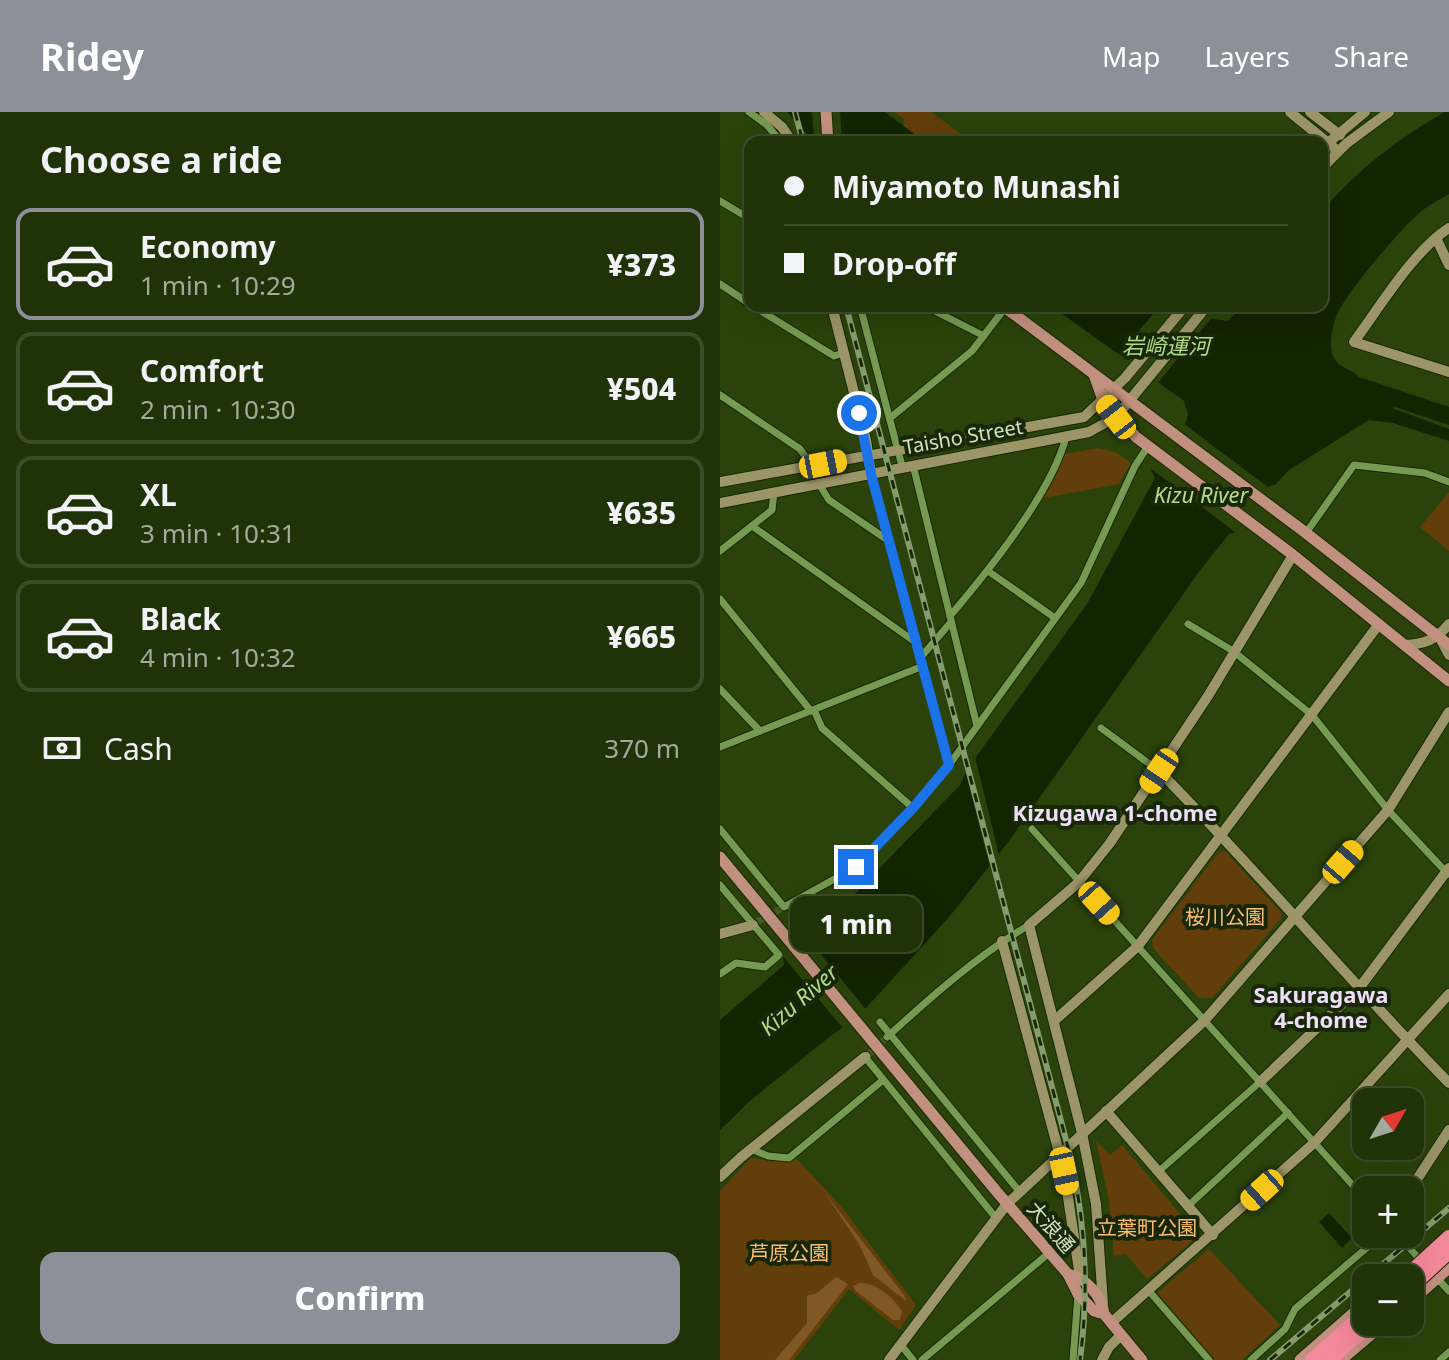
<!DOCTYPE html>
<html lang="en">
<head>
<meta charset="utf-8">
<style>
  body { margin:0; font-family:"Noto Sans","Noto Sans JP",sans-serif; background:#283a12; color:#f1f3f6; height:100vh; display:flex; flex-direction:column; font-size:30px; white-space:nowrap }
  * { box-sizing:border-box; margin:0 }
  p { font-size:26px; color:#a2aa9c }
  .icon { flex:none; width:44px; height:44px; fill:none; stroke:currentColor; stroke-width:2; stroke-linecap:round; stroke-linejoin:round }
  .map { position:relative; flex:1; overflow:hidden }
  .sheet { display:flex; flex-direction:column; background:#203208; width:720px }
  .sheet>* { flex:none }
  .guide { position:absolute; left:24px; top:24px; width:584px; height:176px; border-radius:16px; box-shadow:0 8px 32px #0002,0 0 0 2px #3d4d29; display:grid; align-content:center; height:176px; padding:0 40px; background:#203208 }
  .needle { width:52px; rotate:51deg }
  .fabs { position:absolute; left:632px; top:976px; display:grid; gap:16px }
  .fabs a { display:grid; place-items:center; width:72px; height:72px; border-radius:16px; background:#203208; box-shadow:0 8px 32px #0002,0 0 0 2px #3d4d29; font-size:40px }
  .end { position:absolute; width:36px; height:36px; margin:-18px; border:10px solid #1a73e8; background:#fff; box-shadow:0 0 0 4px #fff }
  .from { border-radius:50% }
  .bubble { position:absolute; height:56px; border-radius:16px; background:#203208; box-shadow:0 8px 32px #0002,0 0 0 2px #3d4d29; font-size:26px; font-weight:800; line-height:56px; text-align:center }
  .car { position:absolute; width:24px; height:48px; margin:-24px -12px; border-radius:10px; box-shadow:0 0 6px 2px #0007; background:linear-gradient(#f5c518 24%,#345 0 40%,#f5c518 0 76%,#345 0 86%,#f5c518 0) }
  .guide b { display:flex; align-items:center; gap:28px; height:76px; font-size:30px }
  .guide b+b { border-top:2px solid #3d4d29 }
  .guide i { width:20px; height:20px; background:#f1f3f6 }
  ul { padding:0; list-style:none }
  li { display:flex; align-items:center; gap:24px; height:112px; margin:0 16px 12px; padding:0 24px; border:4px solid #3d4d29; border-radius:16px }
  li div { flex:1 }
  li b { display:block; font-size:30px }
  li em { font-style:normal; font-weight:800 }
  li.selected { border-color:#8c9099 }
  li>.icon { width:72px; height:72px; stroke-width:1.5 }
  h2 { padding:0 40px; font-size:36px; line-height:96px }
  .pay { display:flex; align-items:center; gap:20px; height:88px; padding:0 40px; font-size:30px }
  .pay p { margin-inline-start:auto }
  .button { display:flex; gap:16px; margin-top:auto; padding:16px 40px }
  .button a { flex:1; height:92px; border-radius:16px; background:#8c9099; color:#fff; font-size:32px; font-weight:800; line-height:92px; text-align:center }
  header { display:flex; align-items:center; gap:48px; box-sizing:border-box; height:112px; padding:0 40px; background:#8c9099; color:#fff }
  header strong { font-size:38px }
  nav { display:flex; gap:44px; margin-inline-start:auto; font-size:28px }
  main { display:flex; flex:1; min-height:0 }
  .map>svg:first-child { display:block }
</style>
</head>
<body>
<header>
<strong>Ridey</strong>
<nav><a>Map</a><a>Layers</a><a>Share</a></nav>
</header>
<main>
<section class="sheet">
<h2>Choose a ride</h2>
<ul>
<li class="selected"><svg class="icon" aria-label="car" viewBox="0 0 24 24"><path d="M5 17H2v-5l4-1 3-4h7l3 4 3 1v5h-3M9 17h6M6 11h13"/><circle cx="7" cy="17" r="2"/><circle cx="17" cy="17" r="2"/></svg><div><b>Economy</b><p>1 min · 10:29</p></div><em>¥373</em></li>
<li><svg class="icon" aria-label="car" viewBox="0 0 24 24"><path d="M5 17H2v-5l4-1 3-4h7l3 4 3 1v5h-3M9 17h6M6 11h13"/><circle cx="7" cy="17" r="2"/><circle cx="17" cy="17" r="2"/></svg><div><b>Comfort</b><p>2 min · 10:30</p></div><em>¥504</em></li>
<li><svg class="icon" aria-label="car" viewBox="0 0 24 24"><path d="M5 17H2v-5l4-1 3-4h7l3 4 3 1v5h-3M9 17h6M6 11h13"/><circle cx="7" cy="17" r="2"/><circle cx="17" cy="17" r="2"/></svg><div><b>XL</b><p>3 min · 10:31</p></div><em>¥635</em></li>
<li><svg class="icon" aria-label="car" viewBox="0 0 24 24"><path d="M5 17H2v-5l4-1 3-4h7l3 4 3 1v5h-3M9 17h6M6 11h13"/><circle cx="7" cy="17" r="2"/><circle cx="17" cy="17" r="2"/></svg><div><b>Black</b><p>4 min · 10:32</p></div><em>¥665</em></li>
</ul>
<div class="pay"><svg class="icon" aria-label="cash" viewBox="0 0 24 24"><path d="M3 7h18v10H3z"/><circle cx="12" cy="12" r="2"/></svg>Cash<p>370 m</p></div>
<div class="button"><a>Confirm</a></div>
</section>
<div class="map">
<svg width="729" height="1248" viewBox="0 0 729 1248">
  <rect width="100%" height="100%" fill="#2b430a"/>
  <g fill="#623e0a">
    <path d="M174,0H211L252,30H205L184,14L183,6Z"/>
    <path d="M378,336L395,340L411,351L399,372L319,387L344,342Z"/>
    <path d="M729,380V439L700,415Z"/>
    <path d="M505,739L561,800V807L492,886H479L433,836L432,828L498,741Z"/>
    <path d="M376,1029L390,1043L402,1033L475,1120L476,1126L427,1167L406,1142L394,1144L389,1088Z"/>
    <path d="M31,1046L54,1049L77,1047L120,1093L196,1193L179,1218L129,1177L74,1248H0V1079Z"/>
    <path d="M489,1137L560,1213L522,1248H495L437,1181Z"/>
  </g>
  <g fill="#805824">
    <path d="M105,1081L184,1183L186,1189L153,1163L139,1132Z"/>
    <path d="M116,1165L128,1172L69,1248H55L87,1211V1184L97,1181Z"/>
    <path d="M139,1171C158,1171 171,1184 182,1199L180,1208H173L136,1179L133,1174Z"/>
  </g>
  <g fill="#132400">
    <path d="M67,0H165L205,30H101L87,22Z"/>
    <path d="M725,0H729V82C719,88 707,94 698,102C679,119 624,183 616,205C612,216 609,230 612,241C617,257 630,255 639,265L729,295V313L675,295L672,296L729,317V329L673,311L649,308L569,358L555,373L549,374L514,421L509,422L481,457L289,729L230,804L135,908L113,922L31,988L0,1018V908L64,853L63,845L95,823L240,673L248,656L367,492L435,366L431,358L466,310L468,302L464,289L331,194H421L424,197L508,209L521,194H602V99C637,58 678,26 725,0Z"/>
    <path d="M609,1101L632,1126L622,1136L599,1110Z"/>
  </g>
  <g fill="#2b430a">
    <path d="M92,0H120L122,30H101L94,25Z"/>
    <path d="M439,195L494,203L436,273L397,245Z"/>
    <path d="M464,312L548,375L515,420L430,356Z"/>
    <path d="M254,641L280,747L271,759L244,654Z"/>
    <path d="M85,823L148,900L126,920L61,842Z"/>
  </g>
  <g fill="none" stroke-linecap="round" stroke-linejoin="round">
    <g stroke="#445b25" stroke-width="7" stroke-dasharray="7 3.5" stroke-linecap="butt">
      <path d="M37,810L61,797"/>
      <path d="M147,944L167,925"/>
    </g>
    <defs>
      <g id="street">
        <path d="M29,0L47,13L61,30"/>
        <path d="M0,89L30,107"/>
        <path d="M0,172L30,192"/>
        <path d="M33,194L114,244L123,241"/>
        <path d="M140,194L182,354"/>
        <path d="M205,194L264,224"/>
        <path d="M0,283L80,337L92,354"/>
        <path d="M170,306L252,239L285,196"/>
        <path d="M193,353L257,614"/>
        <path d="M151,362L229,653"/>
        <path d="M99,372L109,388L169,429"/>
        <path d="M32,414L198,532"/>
        <path d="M586,421L634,353L705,361L729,370"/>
        <path d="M0,439L52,398L54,380"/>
        <path d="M268,459L335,506"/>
        <path d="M0,487L91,599"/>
        <path d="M230,504C268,459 331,382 346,325"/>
        <path d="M468,512L513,539L592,603L668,698L728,762"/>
        <path d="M201,545L231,510"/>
        <path d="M0,577L40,619"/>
        <path d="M94,598L102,616L193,696"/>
        <path d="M381,616L439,659"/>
        <path d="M0,635L203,554"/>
        <path d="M0,717L64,795L136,755L193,696L229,653L361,471L415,354L428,334"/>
        <path d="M312,717L646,1088"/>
        <path d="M0,773L59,843L45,855L16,851L0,862"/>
        <path d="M160,910L299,1079"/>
        <path d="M167,925C212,884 257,844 309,813"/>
        <path d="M147,944L145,945L276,1106"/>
        <path d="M31,1037L48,1044L69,1046L163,968"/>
        <path d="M438,1060L540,970"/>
        <path d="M468,1094L568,1001"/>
        <path d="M677,1122L702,1150"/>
        <path d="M716,1165L729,1179"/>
        <path d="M429,1179L489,1248"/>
        <path d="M181,1233L193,1248"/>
        <path d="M202,1248L329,1141"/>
        <path d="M353,1248L358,1182"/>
        <path d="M531,1248L565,1217L575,1197L663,1122"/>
        <path d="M720,1248L729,1240"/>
      </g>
      <g id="secondary">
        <path d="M44,0L62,15L72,30"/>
        <path d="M570,0L618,39"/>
        <path d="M590,0L620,23"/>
        <path d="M602,36L645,0"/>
        <path d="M602,56L627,31L669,0"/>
        <path d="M729,116C694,138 659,196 634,230L729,260"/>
        <path d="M716,126L729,153"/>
        <path d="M112,194L146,328L151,362"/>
        <path d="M0,370L364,305L405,266L465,194"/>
        <path d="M0,391L369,320L396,305L487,194"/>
        <path d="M720,526L729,543"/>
        <path d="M684,533C705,532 716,528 729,512"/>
        <path d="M439,659C539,760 629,869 729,971"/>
        <path d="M0,822L33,813"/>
        <path d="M282,829L344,1059L360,1165"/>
        <path d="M334,909L418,834L659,512"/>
        <path d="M540,970L640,875L729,756"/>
        <path d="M386,999L493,1123"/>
        <path d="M0,1065L20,1046L145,945"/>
        <path d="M690,1078L729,1018"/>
        <path d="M383,1191L376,1092L362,1021L309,813L358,771L390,731L488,584L573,443"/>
        <path d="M391,1211L595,1030L729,882"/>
        <path d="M169,1248L287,1092L485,908L668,698L729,600"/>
        <path d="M382,1248L389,1235L401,1223"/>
      </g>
      <g id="primary">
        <path d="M106,0L108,30"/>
        <path d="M283,194L586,421L729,533"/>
        <path d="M374,263L383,288L416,325L573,443L729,569"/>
        <path d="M0,745L277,1080L348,1162L358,1182L374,1199L384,1202L422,1248"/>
        <path d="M348,1162C366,1166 382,1184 384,1202"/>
        <path d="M690,1190L729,1156"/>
        <path d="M580,1248L646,1190"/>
        <path d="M621,1248L666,1210"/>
      </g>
      <g id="highway">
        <path d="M592,1248L646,1200"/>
        <path d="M610,1248L652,1210"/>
      </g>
    </defs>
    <use href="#street" stroke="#172802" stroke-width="9"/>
    <use href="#secondary" stroke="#172802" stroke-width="12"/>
    <use href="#primary" stroke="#172802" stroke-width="13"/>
    <use href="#highway" stroke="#172802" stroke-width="16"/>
    <use href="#street" stroke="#769a52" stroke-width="7"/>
    <use href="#secondary" stroke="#9c9568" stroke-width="10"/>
    <use href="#primary" stroke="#c2907e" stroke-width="11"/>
    <use href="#highway" stroke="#f4899b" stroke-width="14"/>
    <defs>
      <g id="rail">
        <path d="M75,0L83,30"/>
        <path d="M126,194L351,1047C366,1115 369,1180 360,1248"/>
        <path d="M550,1248L729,1096"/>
      </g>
    </defs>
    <use href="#rail" stroke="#869c6e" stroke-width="6"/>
    <use href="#rail" stroke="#192709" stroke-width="3" stroke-dasharray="9" stroke-linecap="butt"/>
    <defs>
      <g id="highway-bridge">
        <path d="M684,1166L729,1125"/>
        <path d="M690,1176L729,1140"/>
      </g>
    </defs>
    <use href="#highway-bridge" stroke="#172802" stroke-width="16" stroke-linecap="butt"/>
    <use href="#highway-bridge" stroke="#f4899b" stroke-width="14"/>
  </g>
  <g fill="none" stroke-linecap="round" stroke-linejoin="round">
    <path stroke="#1a73e8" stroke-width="10" d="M136,755L193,696L229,653L151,362L139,301"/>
  </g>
  <g text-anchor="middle" stroke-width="8" stroke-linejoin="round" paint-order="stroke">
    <g font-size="20" fill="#d0e3be" stroke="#192709">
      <text transform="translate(243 325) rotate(-10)" y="7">Taisho Street</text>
      <text transform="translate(331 1115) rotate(49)" y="7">大浪通</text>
    </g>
    <g font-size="20" fill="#fabd72" stroke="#192709">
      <text x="505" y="812">桜川公園</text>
      <text x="427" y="1123">立葉町公園</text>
      <text x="69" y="1148">芦原公園</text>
    </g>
    <g font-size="22" font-style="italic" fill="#b3dc8a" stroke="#192709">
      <text x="446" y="242">岩崎運河</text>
      <text x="481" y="391">Kizu River</text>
      <text transform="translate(79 888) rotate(-41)" y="8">Kizu River</text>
    </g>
    <g font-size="22" font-weight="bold" fill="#eddef9" stroke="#192709">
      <text x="395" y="709">Kizugawa 1-chome</text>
      <text x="601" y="891">Sakuragawa<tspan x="601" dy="25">4-chome</tspan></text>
    </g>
  </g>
</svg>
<div class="fabs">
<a><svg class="needle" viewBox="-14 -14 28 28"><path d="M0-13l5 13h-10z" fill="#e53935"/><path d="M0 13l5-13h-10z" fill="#a2aa9c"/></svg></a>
<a>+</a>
<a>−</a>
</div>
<i class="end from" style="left:139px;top:301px"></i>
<i class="end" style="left:136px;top:755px"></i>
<div class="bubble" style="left:70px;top:784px;width:132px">1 min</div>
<i class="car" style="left:396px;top:305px;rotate:322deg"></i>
<i class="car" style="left:103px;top:352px;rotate:79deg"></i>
<i class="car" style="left:439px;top:659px;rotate:214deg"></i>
<i class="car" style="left:623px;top:750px;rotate:41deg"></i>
<i class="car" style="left:379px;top:791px;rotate:138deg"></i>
<i class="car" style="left:344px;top:1059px;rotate:168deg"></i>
<i class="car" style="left:542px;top:1078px;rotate:228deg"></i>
<div class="guide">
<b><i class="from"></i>Miyamoto Munashi</b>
<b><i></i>Drop-off</b>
</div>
</div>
</main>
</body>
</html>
